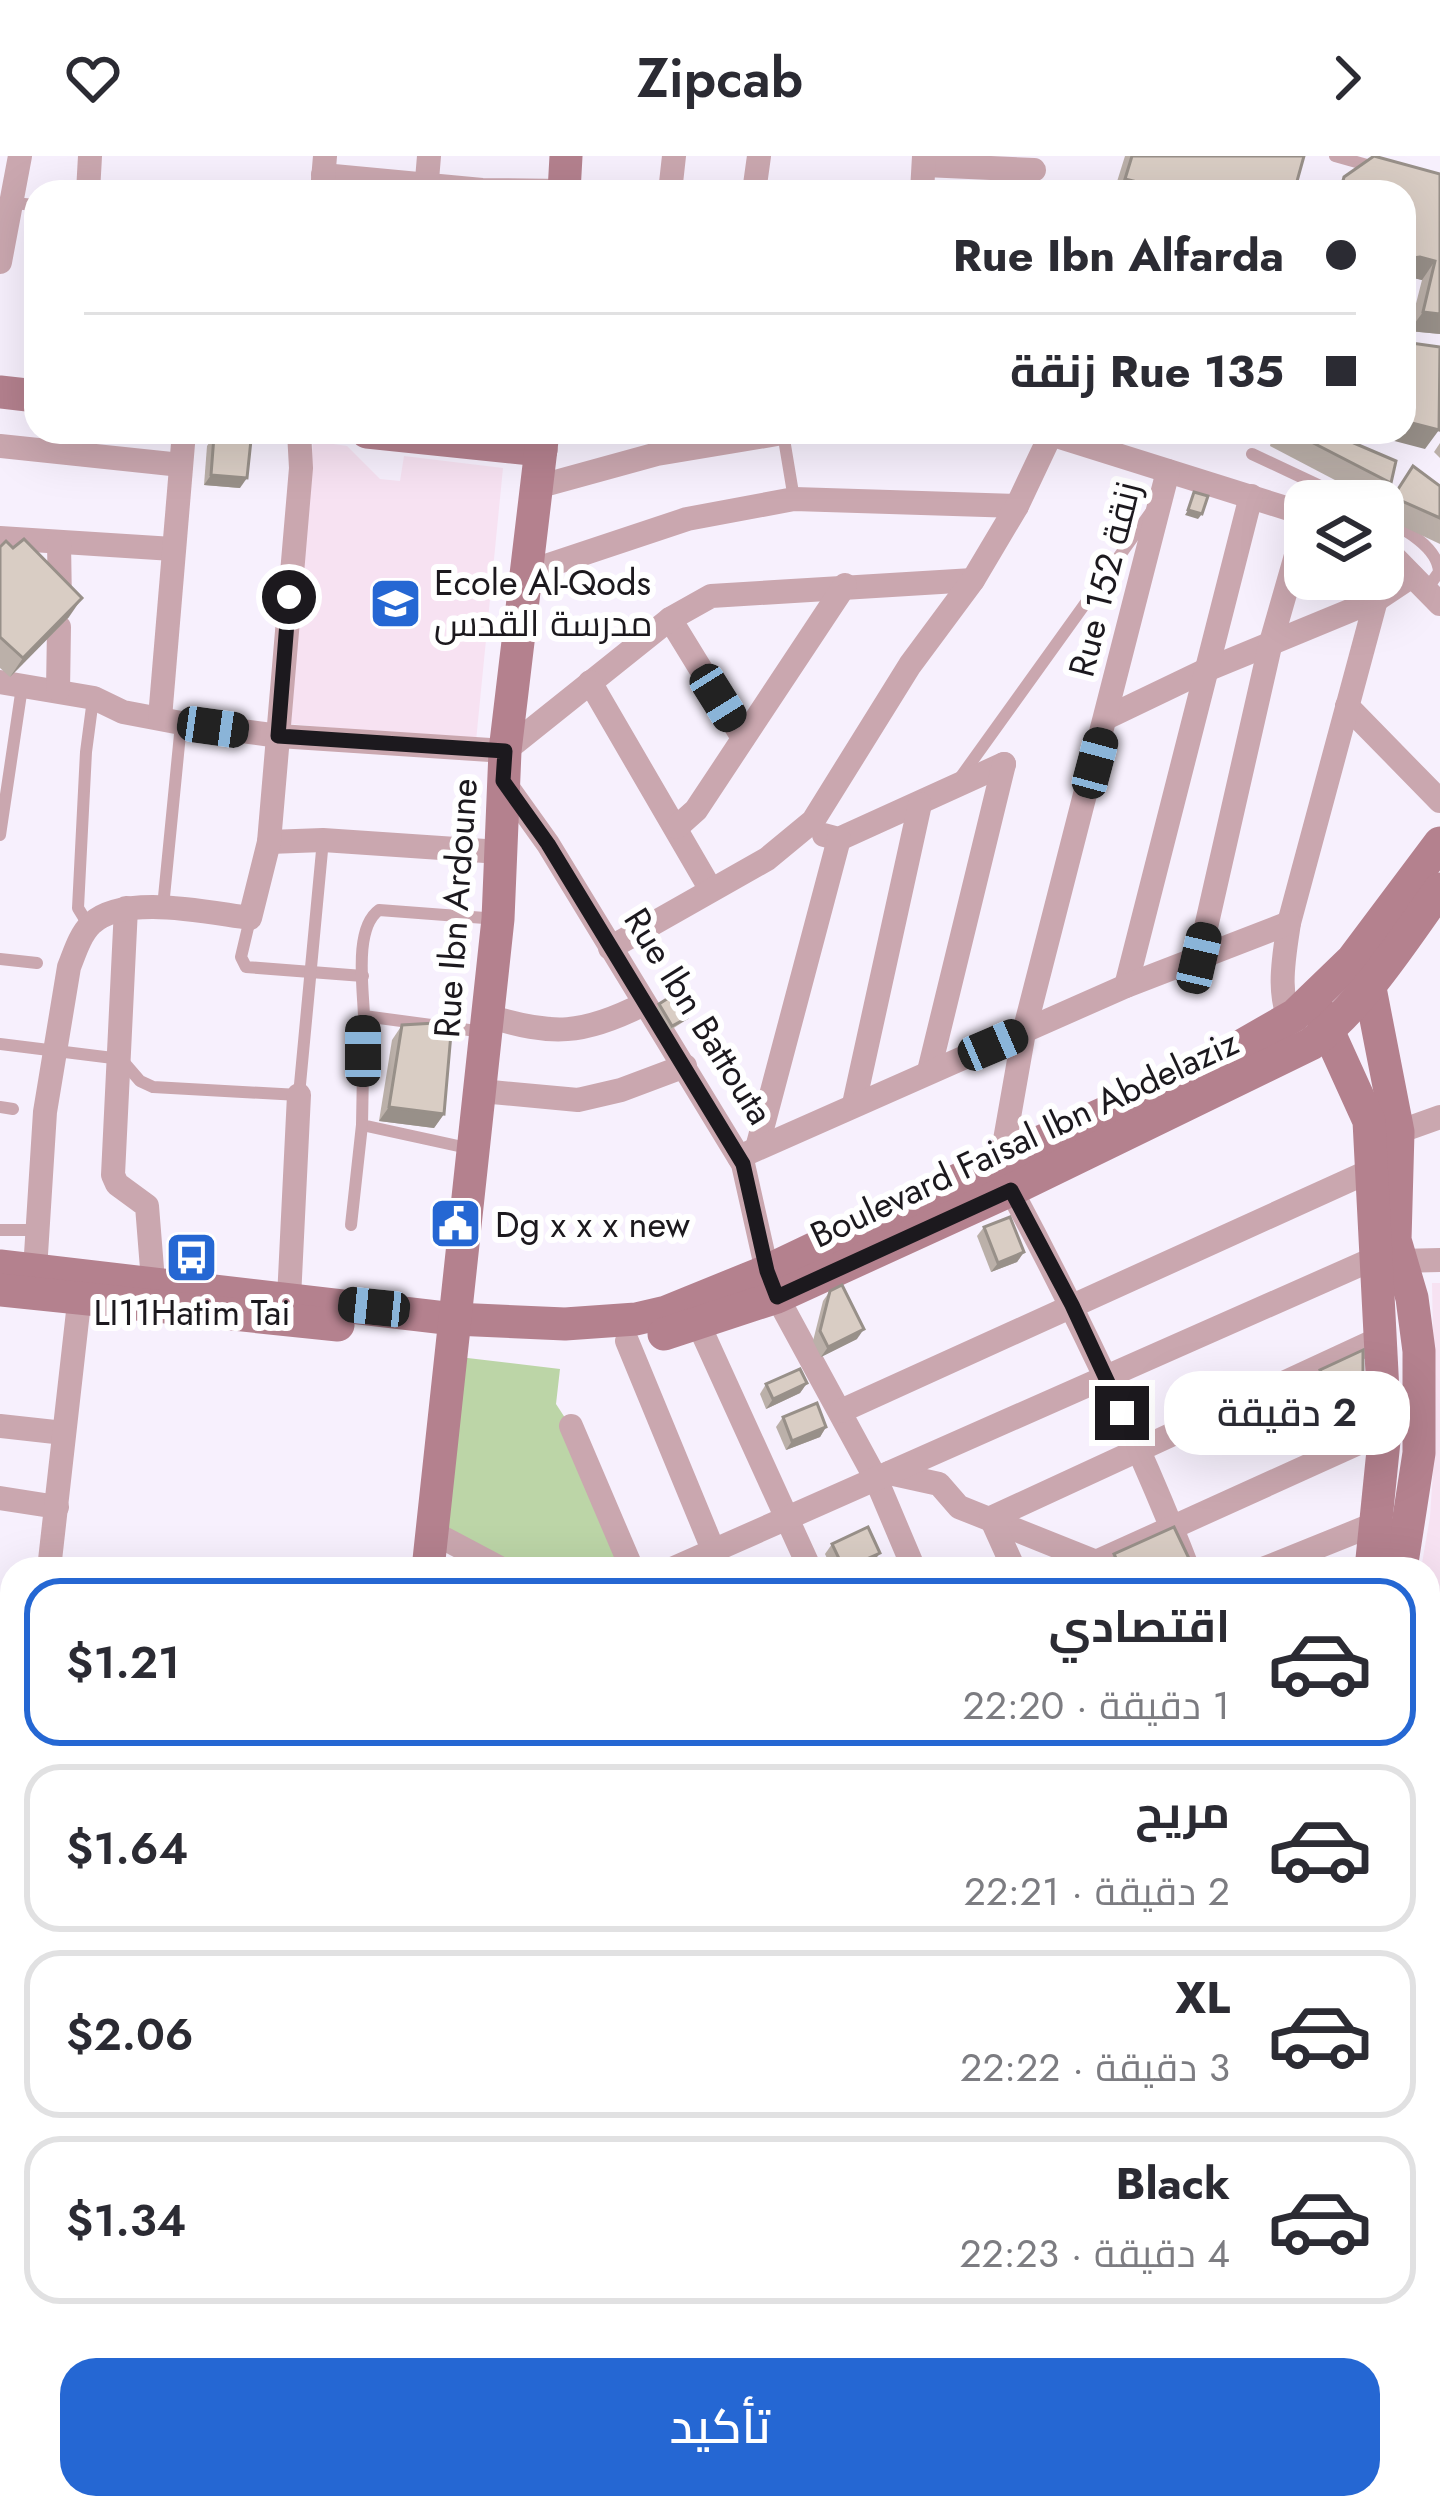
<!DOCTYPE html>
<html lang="ar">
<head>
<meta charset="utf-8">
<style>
  body { margin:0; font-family:Jost,Cairo,sans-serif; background:#f7f7f7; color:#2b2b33; direction:rtl; height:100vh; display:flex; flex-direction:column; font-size:45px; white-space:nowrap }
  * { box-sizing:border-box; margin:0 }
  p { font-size:39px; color:#7c7c81 }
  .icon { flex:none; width:66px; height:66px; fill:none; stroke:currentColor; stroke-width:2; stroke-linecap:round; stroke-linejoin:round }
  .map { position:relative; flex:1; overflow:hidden; direction:ltr }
  .side { position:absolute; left:0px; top:1401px; width:1440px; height:963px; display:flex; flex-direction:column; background:#fff; border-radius:36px 36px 0 0; box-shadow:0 12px 48px #0002; direction:rtl }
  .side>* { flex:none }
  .top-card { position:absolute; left:24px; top:24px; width:1392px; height:264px; border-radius:36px; box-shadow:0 12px 48px #0002; direction:rtl; display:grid; align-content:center; height:264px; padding:0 60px; background:#fff }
  .controls { position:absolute; left:1284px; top:324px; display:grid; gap:24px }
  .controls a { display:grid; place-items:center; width:120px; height:120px; border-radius:24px; background:#fff; box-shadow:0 12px 48px #0002; font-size:60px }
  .end { position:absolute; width:54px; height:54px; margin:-27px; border:15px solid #1c191e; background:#fff; box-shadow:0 0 0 6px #fff }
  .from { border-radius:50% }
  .bubble { position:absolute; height:84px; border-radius:36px; background:#fff; box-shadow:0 12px 48px #0002; font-size:39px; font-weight:600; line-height:84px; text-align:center; direction:rtl }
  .car { position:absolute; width:36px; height:72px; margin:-36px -18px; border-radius:15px; box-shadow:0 0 9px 3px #0007; background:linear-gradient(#222 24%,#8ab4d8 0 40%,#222 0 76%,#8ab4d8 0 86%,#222 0) }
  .top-card b { display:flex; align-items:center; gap:42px; height:114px; font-size:45px }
  .top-card b+b { border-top:3px solid #e1e1e2 }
  .top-card i { width:30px; height:30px; background:#2b2b33 }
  ul { padding:21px 0 0; list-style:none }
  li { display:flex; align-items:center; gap:36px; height:168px; margin:0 24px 18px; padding:0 36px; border:6px solid #e1e1e2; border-radius:36px }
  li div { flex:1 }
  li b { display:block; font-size:45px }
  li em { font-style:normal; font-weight:600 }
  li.current { border-color:#2567d3 }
  li>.icon { width:108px; height:108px; stroke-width:1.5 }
  .action { display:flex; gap:24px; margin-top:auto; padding:24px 60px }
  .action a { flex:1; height:138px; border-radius:36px; background:#2567d3; color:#fff; font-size:48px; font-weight:600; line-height:138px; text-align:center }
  header { display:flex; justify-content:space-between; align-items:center; height:156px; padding:0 60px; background:#fff; font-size:54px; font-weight:600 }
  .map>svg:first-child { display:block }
</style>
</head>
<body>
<header><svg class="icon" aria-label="forward" viewBox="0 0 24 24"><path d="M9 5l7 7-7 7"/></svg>Zipcab<svg class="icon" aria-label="heart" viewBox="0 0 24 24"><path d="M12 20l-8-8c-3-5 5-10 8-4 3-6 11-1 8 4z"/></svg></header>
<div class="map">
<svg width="1440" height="2363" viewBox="0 0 1440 2363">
  <rect width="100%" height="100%" fill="#f7f0fd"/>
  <g fill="#f7e2f2">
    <path d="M313,285L347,290L380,323L400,325L404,300L503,312L476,585L291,568Z"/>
    <path d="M1432,1127H1440V2084L1428,2089V1413H1421L1430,1361L1435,1286Z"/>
  </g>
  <path fill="#bcd5a7" d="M459,1201L560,1213L556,1248L571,1271L632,1413H493L430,1375Z"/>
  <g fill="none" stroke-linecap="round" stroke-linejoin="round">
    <g stroke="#caa7af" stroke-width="12">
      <path d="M1335,0L1374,11"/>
      <path d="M12,47L36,49"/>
      <path d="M783,277L794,343"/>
      <path d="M1252,298L1352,345"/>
      <path d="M1383,362C1404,373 1438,391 1439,416L1427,433"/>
      <path d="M960,622L1151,356"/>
      <path d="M0,679L22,531"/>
      <path d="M163,751L181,568"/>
      <path d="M250,763L241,801L246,811L363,820"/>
      <path d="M89,770L78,752L86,596L93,543"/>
      <path d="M0,803L37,807"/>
      <path d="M364,860L362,969L472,993"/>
      <path d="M484,876L364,860C363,831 354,772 379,754L498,763"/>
      <path d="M0,888L121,903L140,925L153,931L299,939L323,684"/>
      <path d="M0,951L13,953"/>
      <path d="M351,1069L362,969"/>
      <path d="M0,1074H37"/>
    </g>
    <g stroke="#caa7af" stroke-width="24">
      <path d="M925,9L1034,14"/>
      <path d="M323,19L482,34L564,35"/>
      <path d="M88,36L90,0"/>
      <path d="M322,36L325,0"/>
      <path d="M426,36L429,0"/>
      <path d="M670,36L674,0"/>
      <path d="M754,36L759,0"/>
      <path d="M922,36L924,0"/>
      <path d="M0,106L20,0"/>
      <path d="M1044,276L1305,358"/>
      <path d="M0,290L181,309"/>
      <path d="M537,331L657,298L783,277"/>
      <path d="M0,382L173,393"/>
      <path d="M59,386L60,449"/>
      <path d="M1383,390L1440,448"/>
      <path d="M525,417L687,363L794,343L1017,350"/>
      <path d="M670,463L743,582"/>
      <path d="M0,526L94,542L123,556L181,567L279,580L505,595L670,463L711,440L973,424"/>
      <path d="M590,526L711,734"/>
      <path d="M58,534L59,471"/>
      <path d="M1347,550L1440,645"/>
      <path d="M160,562L184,276"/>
      <path d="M1106,562L1204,515L1376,444L1412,420"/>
      <path d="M503,625L548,688L743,1008L767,1115L777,1141L876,1323L914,1413"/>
      <path d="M677,671L696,654L845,429"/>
      <path d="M824,679L839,683L1004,608"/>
      <path d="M269,686L323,684L500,696"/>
      <path d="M126,752L113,1019L117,1028L147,1050L153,1125"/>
      <path d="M610,792L767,703L813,665L910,509L973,424L1017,350L1051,278"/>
      <path d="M1199,802L1270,490L1305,368"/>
      <path d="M1126,830L1251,340"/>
      <path d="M488,860C552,880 583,879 644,848"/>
      <path d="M1295,877C1276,841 1283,806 1289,767L1376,444"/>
      <path d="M929,915L1004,608"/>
      <path d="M481,935L578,944L621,934L685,910"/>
      <path d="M854,948L920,648"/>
      <path d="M1398,976L1440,961"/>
      <path d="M757,992L839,683"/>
      <path d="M739,1001L1126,830L1289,767"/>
      <path d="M1000,1012L1024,876L1168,315"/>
      <path d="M1011,1034C1077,1158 1138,1283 1188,1413"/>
      <path d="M1399,1105L1440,1104"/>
      <path d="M35,1114L45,956L69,811C75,796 80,779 91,768C124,737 209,757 250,762L269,686L301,312L299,276"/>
      <path d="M289,1142L299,939"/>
      <path d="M698,1167L810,1413"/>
      <path d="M627,1185L721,1413"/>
      <path d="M841,1255L1372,1014"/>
      <path d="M0,1270L64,1277"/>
      <path d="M571,1270L632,1413"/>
      <path d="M889,1317L939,1328L959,1351L1096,1406L1385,1275"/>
      <path d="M0,1342L57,1351"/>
      <path d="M430,1375L502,1413"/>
      <path d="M49,1413L81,1129"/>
      <path d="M672,1413L1373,1103"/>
      <path d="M1014,1413L991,1362L1383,1181"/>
      <path d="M1263,1413L1377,1367"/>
      <path d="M0,1451L12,1453"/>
      <path d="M0,1533L12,1535"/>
      <path d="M0,1634L12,1635"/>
      <path d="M0,2312L12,2318"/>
      <path d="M81,2352L103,2363"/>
      <path d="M1334,2358L1339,2363"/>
      <path d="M156,2363L173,2352"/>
      <path d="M504,2363L526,2352"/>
      <path d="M858,2363L873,2352"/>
    </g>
    <g stroke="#b4818e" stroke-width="33">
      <path d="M564,36L566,0"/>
      <path d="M0,236L36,240"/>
      <path d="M367,276L541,294"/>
      <path d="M1369,827L1398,976L1395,1084L1412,1142L1419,1195V1297L1401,1413"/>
      <path d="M1320,857L1369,965L1385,1275L1371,1413"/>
      <path d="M0,1110L454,1163L565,1168L636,1163L666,1156L767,1115L1002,1003L1194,917L1295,859L1353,803L1440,687"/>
      <path d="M0,1134L338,1169"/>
      <path d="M664,1178L777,1141L1011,1034L1311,888C1364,847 1401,787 1440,733"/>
      <path d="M428,1413L498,763L505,595L543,276"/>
      <path d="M0,1911L12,1915"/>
      <path d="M1428,2105L1440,2100"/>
      <path d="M1428,2329L1440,2341"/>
      <path d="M5,2363L12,2351"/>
    </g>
  </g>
  <g fill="#bbb0a9">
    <path d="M1125,0H1304L1294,36H1103L1107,30L1115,32Z"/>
    <path d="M1440,18V178L1409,175L1422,124L1406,120L1404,36H1333L1344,21Z"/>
    <path d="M1273,276H1335V279L1391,327L1378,345H1375L1270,290Z"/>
    <path d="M214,280L240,332L204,329L207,290Z"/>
    <path d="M1440,287V302L1434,296Z"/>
    <path d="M1413,310L1440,330V388L1383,361V354Z"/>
    <path d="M0,391L69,461L10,521L0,512Z"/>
    <path d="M659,848L687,862L683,866L669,875L656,853Z"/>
    <path d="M402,869L444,958L434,972L379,965L392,884Z"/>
    <path d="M984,1071L1024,1096L1017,1106L991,1116L977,1080Z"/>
    <path d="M830,1135L857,1183L821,1201L813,1185L823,1145Z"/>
    <path d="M1320,1214L1356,1243L1329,1256L1313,1224Z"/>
    <path d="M807,1227L800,1237L766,1253L760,1238L766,1228Z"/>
    <path d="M783,1261L826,1271L820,1281L786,1294L776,1271Z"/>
    <path d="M832,1388L880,1397L873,1406L859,1413H832L825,1398Z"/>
    <path d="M1114,1398L1194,1413H1104Z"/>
  </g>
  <g fill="#989089">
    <path d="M1125,23L1178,36H1116Z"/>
    <path d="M1420,101L1435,105L1422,124L1404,120V103Z"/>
    <path d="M1423,156L1440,158V178L1409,175Z"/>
    <path d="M1404,265L1439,274L1425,293L1360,276H1404Z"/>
    <path d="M1176,276H1214L1209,284Z"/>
    <path d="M211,319L247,322L240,332L204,329Z"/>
    <path d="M1188,354L1202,358L1198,363L1185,359Z"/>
    <path d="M82,442L69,461L10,521L23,502Z"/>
    <path d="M389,951L444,958L434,972L379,965Z"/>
    <path d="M1024,1096L1017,1106L991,1116L998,1107Z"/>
    <path d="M864,1173L857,1183L821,1201L828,1191Z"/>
    <path d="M807,1227L800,1237L766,1253L773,1243Z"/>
    <path d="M1363,1234L1356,1243L1329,1256L1335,1247Z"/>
    <path d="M826,1271L820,1281L786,1294L792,1285Z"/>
    <path d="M880,1397L873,1406L859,1413H845Z"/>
    <path d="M12,2147V2160L0,2166V2153Z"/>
  </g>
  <g fill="#d9cdc4" stroke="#989089" stroke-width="3">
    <path d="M1132,0H1304L1294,36H1178L1125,23Z"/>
    <path d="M1374,0L1440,18V158L1423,156L1435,105L1420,101L1404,103V36H1340L1344,21Z"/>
    <path d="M1107,30L1130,36H1105Z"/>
    <path d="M1404,186L1440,191L1439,274L1404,265Z"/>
    <path d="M1292,276H1335V279L1396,305L1391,327Z"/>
    <path d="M214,280L251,284L247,322L211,319Z"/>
    <path d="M1413,310L1440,330V362L1393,341Z"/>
    <path d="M1194,336L1208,340L1202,358L1188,354Z"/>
    <path d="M24,383L82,442L23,502L0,481V391L6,385L13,392Z"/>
    <path d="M673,839L687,862L672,870L659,848Z"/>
    <path d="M452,866L444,958L389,951L402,869Z"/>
    <path d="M1010,1061L1024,1096L998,1107L984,1071Z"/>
    <path d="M842,1129L864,1173L828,1191L820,1175L830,1135Z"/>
    <path d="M1363,1194V1234L1335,1247L1320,1214Z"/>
    <path d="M800,1213L807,1227L773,1243L766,1228Z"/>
    <path d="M817,1247L826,1271L792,1285L783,1261Z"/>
    <path d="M868,1371L880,1397L844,1413L832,1388Z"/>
    <path d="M1174,1371L1194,1413H1121L1114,1398Z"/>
    <path d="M0,1974L12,1999V2147L0,2153Z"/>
  </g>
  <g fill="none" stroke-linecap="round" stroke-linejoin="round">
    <path stroke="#1c191e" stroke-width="15" d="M289,441L278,580L505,595L503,625L548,688L743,1008L767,1115L777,1141L1011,1034L1072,1149L1122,1257"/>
  </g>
  <defs>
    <symbol id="school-square" viewBox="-11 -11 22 22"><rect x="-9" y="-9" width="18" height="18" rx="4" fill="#2567d3" stroke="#fff"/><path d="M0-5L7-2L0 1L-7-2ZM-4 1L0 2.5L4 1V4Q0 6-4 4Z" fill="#fff"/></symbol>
    <symbol id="civic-square" viewBox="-11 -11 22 22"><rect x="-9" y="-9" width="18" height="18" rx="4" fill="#2567d3" stroke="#fff"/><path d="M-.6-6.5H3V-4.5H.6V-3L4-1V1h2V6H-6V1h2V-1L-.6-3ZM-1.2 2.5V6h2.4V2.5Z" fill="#fff"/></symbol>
    <symbol id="bus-square" viewBox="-11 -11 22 22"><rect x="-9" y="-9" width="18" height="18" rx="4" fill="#2567d3" stroke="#fff"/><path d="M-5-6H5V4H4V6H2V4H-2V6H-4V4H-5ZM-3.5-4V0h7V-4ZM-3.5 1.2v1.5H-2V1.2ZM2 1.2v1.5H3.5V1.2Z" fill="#fff"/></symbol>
  </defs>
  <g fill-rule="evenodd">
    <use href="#school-square" x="366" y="418" width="59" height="59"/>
    <use href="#civic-square" x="426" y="1038" width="59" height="59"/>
    <use href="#bus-square" x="162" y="1072" width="59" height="59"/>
  </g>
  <g text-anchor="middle" stroke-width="12" stroke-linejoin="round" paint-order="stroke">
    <g font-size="36" fill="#1c191e" stroke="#fff">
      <text transform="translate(1104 423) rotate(-76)" y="13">Rue 152 زنقة</text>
      <text transform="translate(455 752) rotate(-86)" y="13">Rue Ibn Ardoune</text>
      <text transform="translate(699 860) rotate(58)" y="13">Rue Ibn Battouta</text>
      <text transform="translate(1024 982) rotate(-25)" y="13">Boulevard Faisal Ibn Abdelaziz</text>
    </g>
    <g font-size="36" fill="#1c191e" stroke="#fff" text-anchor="start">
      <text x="434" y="439">Ecole Al-Qods<tspan x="434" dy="41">مدرسة القدس</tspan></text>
      <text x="495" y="1081">Dg x x x new</text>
      <text x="192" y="1169" text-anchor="middle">LI11Hatim Tai</text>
    </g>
  </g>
</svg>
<div class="controls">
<a><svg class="icon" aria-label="layers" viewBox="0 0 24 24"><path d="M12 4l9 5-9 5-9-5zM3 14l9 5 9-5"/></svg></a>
</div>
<i class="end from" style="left:289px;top:441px"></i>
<i class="end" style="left:1122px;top:1257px"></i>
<div class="bubble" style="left:1164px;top:1215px;width:246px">2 دقيقة</div>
<i class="car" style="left:718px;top:542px;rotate:148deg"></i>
<i class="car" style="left:213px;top:571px;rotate:98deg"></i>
<i class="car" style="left:1095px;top:607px;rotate:15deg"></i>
<i class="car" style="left:1199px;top:802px;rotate:13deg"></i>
<i class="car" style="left:993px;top:889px;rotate:67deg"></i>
<i class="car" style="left:363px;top:895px;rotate:0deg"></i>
<i class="car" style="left:374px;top:1151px;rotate:276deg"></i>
<div class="top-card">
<b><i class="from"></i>Rue Ibn Alfarda</b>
<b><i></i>Rue 135 زنقة</b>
</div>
<section class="side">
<ul>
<li class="current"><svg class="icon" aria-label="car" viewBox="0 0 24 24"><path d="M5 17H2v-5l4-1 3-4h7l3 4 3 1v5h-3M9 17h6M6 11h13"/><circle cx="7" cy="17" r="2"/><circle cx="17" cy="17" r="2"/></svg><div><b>اقتصادي</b><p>1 دقيقة · 22:20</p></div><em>$1.21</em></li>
<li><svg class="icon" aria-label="car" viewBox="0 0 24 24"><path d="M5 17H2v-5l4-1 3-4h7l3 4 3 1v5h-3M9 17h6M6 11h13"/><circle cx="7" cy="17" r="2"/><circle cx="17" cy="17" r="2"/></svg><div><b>مريح</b><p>2 دقيقة · 22:21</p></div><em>$1.64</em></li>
<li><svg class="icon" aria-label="car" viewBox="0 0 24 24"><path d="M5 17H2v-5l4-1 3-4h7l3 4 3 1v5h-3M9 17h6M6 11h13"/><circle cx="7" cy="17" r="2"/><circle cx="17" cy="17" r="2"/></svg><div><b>XL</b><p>3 دقيقة · 22:22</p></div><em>$2.06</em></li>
<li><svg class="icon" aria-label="car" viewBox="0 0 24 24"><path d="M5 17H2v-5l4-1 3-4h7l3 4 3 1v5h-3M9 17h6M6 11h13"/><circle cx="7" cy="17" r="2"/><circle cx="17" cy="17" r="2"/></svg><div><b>Black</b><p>4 دقيقة · 22:23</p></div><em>$1.34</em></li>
</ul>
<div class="action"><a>تأكيد</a></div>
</section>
</div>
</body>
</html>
